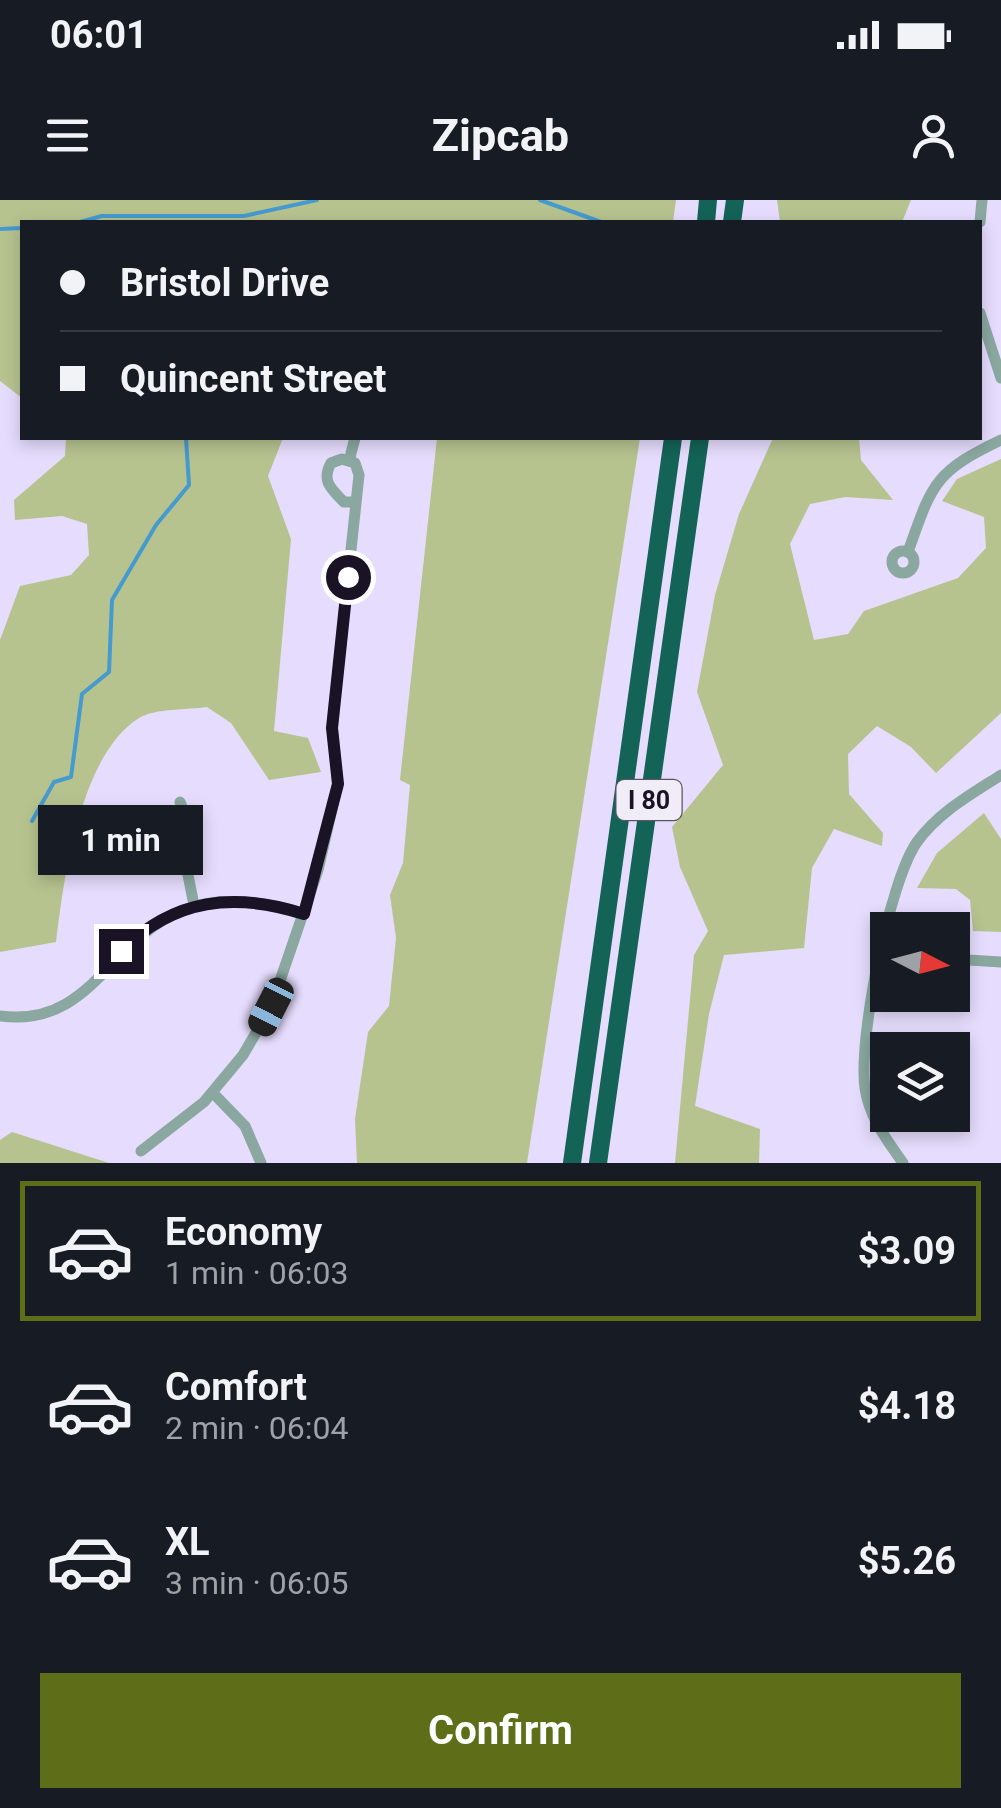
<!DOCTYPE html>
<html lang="en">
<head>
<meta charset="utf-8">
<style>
  body { margin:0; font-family:Roboto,sans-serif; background:#242831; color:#f1f3f6; height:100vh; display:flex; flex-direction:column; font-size:38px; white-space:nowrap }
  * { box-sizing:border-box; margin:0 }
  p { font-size:32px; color:#9ea1a6 }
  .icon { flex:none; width:55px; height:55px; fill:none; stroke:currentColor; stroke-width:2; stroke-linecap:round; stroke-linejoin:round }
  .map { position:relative; height:963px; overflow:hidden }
  .side { display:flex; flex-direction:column; background:#171b24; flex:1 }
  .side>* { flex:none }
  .hud { position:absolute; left:20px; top:20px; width:962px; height:220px; border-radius:0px; box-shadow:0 5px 15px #0003; display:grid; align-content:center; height:220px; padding:0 40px; background:#171b24 }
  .needle { width:65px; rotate:96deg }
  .fabs { position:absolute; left:870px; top:712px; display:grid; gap:20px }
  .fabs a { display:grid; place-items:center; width:100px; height:100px; border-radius:0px; background:#171b24; box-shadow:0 5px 15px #0003; font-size:50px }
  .end { position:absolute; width:45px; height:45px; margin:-22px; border:12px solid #1a1326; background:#fff; box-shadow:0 0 0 5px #fff }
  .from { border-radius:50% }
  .bubble { position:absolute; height:70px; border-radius:0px; background:#171b24; box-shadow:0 5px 15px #0003; font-size:32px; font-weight:700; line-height:70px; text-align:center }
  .car { position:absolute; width:30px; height:60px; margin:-30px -15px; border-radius:12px; box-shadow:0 0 8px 2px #0007; background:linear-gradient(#222 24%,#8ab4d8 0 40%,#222 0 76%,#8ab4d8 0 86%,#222 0) }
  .hud b { display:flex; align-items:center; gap:35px; height:95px; font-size:38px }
  .hud b+b { border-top:2px solid #363941 }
  .hud i { width:25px; height:25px; background:#f1f3f6 }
  ul { padding:18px 0 0; list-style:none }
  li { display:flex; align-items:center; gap:30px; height:140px; margin:0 20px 15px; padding:0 20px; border:5px solid transparent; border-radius:0px }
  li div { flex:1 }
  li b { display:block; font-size:38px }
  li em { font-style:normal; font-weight:700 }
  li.selected { border-color:#5e6d17 }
  li>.icon { width:90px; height:90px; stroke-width:1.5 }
  .primary-button { display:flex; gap:20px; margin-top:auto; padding:20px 40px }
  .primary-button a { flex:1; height:115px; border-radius:0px; background:#5e6d17; color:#fff; font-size:40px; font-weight:700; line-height:115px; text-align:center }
  .status { display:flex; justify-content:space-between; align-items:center; height:70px; padding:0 50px; background:#171b24; direction:ltr }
  .status svg { height:28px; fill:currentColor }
  header { display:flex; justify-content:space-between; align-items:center; height:130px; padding:0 40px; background:#171b24; font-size:45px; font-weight:700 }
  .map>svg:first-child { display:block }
</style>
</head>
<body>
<div class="status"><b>06:01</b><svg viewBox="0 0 49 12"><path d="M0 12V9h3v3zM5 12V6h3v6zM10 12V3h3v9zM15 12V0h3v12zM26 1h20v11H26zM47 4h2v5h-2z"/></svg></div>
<header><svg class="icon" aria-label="menu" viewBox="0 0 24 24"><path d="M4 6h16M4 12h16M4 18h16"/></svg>Zipcab<svg class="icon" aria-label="person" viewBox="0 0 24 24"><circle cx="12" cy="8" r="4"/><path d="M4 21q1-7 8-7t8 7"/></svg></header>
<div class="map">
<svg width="1001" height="963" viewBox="0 0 1001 963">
  <rect width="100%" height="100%" fill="#e6dcfd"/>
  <g fill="#b6c38f">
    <path d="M0,0H676L673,22H22V198L0,181Z"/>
    <path d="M777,0H911L902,22H780Z"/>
    <path d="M66,238H283L268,276L291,339L274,531L308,538L321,572L269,580L231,523L207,507C188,510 156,508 139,518C80,555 64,677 56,742L0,752V440L20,386L71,375L89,355L87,324L62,316L15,320L14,300L65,256Z"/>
    <path d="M437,238H640L527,963H357L355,919L368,832L389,806L396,738L390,695L403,663L410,585L400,580Z"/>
    <path d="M773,238H859L861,260L893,300L845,297L810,304L790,344L814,440L848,434L864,411L958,378L986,348L984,317L942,301L957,279L1001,259V513L936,573L911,547L877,526L848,554L849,594L883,633L882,646L834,629L812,668L804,748L724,755L709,814L695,906L760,929L759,963H675L694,755L708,731L680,667L672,627L723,565L697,492L715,395L739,314Z"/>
    <path d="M984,613L1001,639V732L973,731L970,700L956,689L917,688L937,653Z"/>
    <path d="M12,932L109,963H0V940Z"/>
  </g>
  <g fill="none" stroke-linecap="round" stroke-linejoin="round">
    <g stroke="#459ace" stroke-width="4">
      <path d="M540,0L601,22"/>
      <path d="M80,22L102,16H244L317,0"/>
      <path d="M0,29L22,28"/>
      <path d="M32,621L54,582L71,577L82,494L109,472L112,400L156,325L189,285L186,238"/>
    </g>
    <g stroke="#8aa7a0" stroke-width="11">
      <path d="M980,22L982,0"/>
      <path d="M980,113L1001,178"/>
      <path d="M349,261L355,238"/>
      <circle cx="903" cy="362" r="11"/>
      <path d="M908,352C932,284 934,272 1001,240"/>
      <path d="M180,602L186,616L183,650L194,705"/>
      <path d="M952,759L1001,762"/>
      <path d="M0,816C127,833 112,653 304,714"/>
      <path d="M213,893L245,926L261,963"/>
      <path d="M141,951L204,902L243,855L271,807L318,670L338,583L332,528L359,275L355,263L342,259L331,263C321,281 331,289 344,302H356"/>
      <path d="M903,963C887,940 869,917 865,888C858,840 889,682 917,642C939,612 970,595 1001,575"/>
    </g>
    <g stroke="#136356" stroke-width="18">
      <path d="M706,22L708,0"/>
      <path d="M732,22L735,0"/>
      <path d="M572,963L673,238"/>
      <path d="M598,963L700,238"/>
    </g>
  </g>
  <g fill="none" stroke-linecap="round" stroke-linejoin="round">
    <path stroke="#1a1326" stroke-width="12" d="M121,751C174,698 235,692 304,714L338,584L332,528L348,377"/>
  </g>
  <g text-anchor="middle" stroke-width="9" stroke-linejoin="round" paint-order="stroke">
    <rect fill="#f0edf8" stroke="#5a5465" stroke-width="2.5" x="616.5" y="580" width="65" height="40" rx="8"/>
    <g font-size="25" font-weight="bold" fill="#1a1326">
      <text x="649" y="609">I 80</text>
    </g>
  </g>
</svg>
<div class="fabs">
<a><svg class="needle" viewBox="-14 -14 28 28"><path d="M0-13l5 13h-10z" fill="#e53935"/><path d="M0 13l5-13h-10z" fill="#9ea1a6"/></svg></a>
<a><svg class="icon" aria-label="layers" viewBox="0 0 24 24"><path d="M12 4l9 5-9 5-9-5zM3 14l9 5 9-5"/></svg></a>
</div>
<i class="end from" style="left:348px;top:377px"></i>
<i class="end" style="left:121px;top:751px"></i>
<div class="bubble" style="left:38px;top:605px;width:165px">1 min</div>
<i class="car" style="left:271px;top:807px;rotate:207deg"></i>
<div class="hud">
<b><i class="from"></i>Bristol Drive</b>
<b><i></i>Quincent Street</b>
</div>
</div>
<section class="side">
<ul>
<li class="selected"><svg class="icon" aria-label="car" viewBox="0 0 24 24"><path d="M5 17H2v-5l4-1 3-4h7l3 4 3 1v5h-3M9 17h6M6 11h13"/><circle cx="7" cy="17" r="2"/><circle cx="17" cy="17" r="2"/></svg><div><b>Economy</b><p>1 min · 06:03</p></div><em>$3.09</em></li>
<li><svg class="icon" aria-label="car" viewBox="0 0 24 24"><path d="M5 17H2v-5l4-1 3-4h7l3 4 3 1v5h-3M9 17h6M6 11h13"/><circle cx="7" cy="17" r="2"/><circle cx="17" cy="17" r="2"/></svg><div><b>Comfort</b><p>2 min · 06:04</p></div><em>$4.18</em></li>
<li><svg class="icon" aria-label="car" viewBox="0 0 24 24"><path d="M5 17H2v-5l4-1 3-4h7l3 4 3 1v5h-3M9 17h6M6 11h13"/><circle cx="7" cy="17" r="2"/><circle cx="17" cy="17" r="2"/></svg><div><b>XL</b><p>3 min · 06:05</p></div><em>$5.26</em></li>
</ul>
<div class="primary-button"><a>Confirm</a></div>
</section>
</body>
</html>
